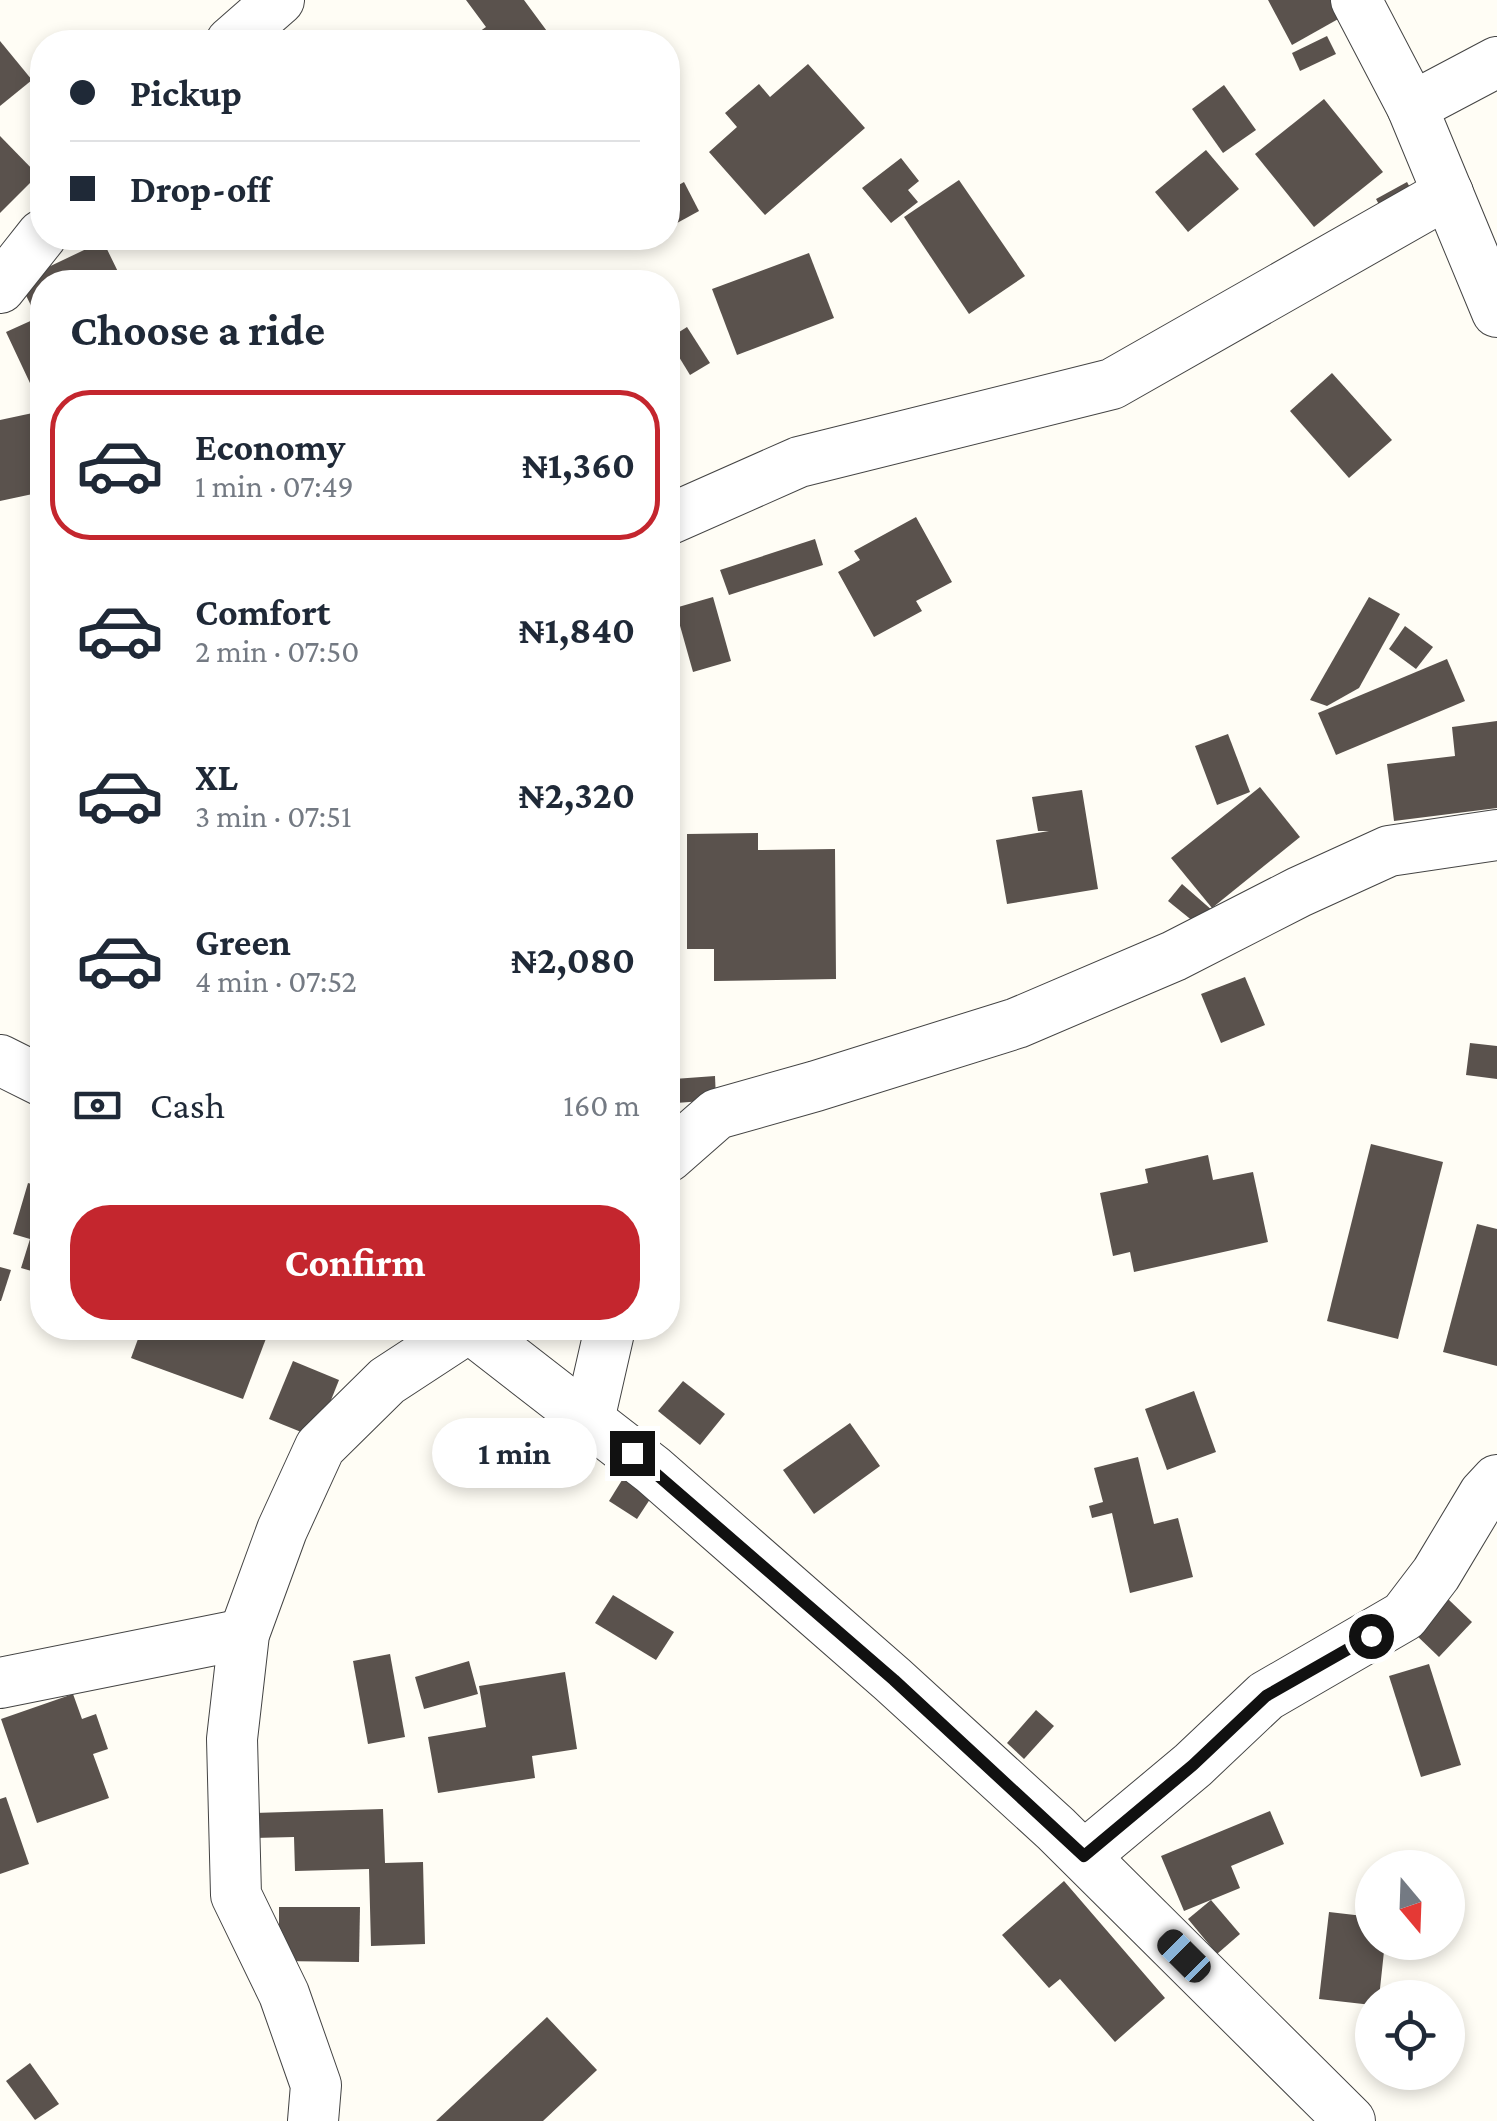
<!DOCTYPE html>
<html lang="en">
<head>
<meta charset="utf-8">
<style>
  body { margin:0; font-family:"Crimson Pro",serif; background:#f2f2f3; color:#1f2937; height:100vh; display:flex; flex-direction:column; font-size:38px; white-space:nowrap }
  * { box-sizing:border-box; margin:0 }
  p { font-size:32px; color:#747a83 }
  .icon { flex:none; width:55px; height:55px; fill:none; stroke:currentColor; stroke-width:2; stroke-linecap:round; stroke-linejoin:round }
  .map { position:relative; flex:1; overflow:hidden }
  .side { position:absolute; left:30px; top:270px; width:650px; height:1070px; display:flex; flex-direction:column; background:#fff; border-radius:40px; box-shadow:0 5px 15px #0003 }
  .side>* { flex:none }
  .hud { position:absolute; left:30px; top:30px; width:650px; height:220px; border-radius:40px; box-shadow:0 5px 15px #0003; display:grid; align-content:center; height:220px; padding:0 40px; background:#fff }
  .needle { width:65px; rotate:161deg }
  .fabs { position:absolute; left:1355px; top:1850px; display:grid; gap:20px }
  .fabs a { display:grid; place-items:center; width:110px; height:110px; border-radius:50%; background:#fff; box-shadow:0 5px 15px #0003; font-size:50px }
  .end { position:absolute; width:45px; height:45px; margin:-22px; border:12px solid #111; background:#fff; box-shadow:0 0 0 5px #fff }
  .from { border-radius:50% }
  .bubble { position:absolute; height:70px; border-radius:35px; background:#fff; box-shadow:0 5px 15px #0003; font-size:32px; font-weight:700; line-height:70px; text-align:center }
  .car { position:absolute; width:30px; height:60px; margin:-30px -15px; border-radius:12px; box-shadow:0 0 8px 2px #0007; background:linear-gradient(#222 24%,#8ab4d8 0 40%,#222 0 76%,#8ab4d8 0 86%,#222 0) }
  .hud b { display:flex; align-items:center; gap:35px; height:95px; font-size:38px }
  .hud b+b { border-top:2px solid #e0e1e3 }
  .hud i { width:25px; height:25px; background:#1f2937 }
  ul { padding:0; list-style:none }
  li { display:flex; align-items:center; gap:30px; height:150px; margin:0 20px 15px; padding:0 20px; border:5px solid transparent; border-radius:40px }
  li div { flex:1 }
  li b { display:block; font-size:38px }
  li em { font-style:normal; font-weight:700 }
  li.on { border-color:#c4262e }
  li>.icon { width:90px; height:90px; stroke-width:1.5 }
  h2 { padding:0 40px; font-size:45px; line-height:120px }
  .pay { display:flex; align-items:center; gap:25px; height:110px; padding:0 40px; font-size:38px }
  .pay p { margin-inline-start:auto }
  .cta { display:flex; gap:20px; margin-top:auto; padding:20px 40px }
  .cta a { flex:1; height:115px; border-radius:40px; background:#c4262e; color:#fff; font-size:40px; font-weight:700; line-height:115px; text-align:center }
  .map>svg:first-child { display:block }
</style>
</head>
<body>
<div class="map">
<svg width="1497" height="2121" viewBox="0 0 1497 2121">
  <rect width="100%" height="100%" fill="#fffdf5"/>
  <g fill="#5a524d">
    <path d="M466,0H524L555,42H483L476,34L486,27Z"/>
    <path d="M1268,0H1330L1340,18L1292,45Z"/>
    <path d="M1327,36L1336,54L1300,71L1292,53Z"/>
    <path d="M0,41L32,80L0,106Z"/>
    <path d="M808,64L865,128L765,215L709,152L737,127L725,113L759,84L770,97Z"/>
    <path d="M1224,85L1256,130L1223,153L1192,109Z"/>
    <path d="M1324,99L1383,172L1314,227L1255,154Z"/>
    <path d="M0,136L38,175L0,213Z"/>
    <path d="M1206,150L1239,189L1188,232L1155,192Z"/>
    <path d="M901,158L919,181L908,190L918,202L891,223L862,188Z"/>
    <path d="M959,180L1025,276L969,314L904,217Z"/>
    <path d="M684,182L699,211L668,228V191Z"/>
    <path d="M1407,182L1421,208L1390,225L1376,199Z"/>
    <path d="M103,241L123,282H42V395L37,398L6,332L37,318L19,281Z"/>
    <path d="M809,253L834,318L737,355L712,289Z"/>
    <path d="M687,327L710,363L690,375L668,339Z"/>
    <path d="M1332,373L1392,440L1349,478L1290,411Z"/>
    <path d="M42,411V492L0,501V420Z"/>
    <path d="M916,517L952,582L916,601L922,611L874,637L838,572L860,560L854,551Z"/>
    <path d="M815,539L823,565L729,595L720,570Z"/>
    <path d="M713,597L731,661L693,672L675,608Z"/>
    <path d="M1369,597L1400,614L1359,688L1327,706L1310,700Z"/>
    <path d="M1405,626L1433,647L1416,669L1389,649Z"/>
    <path d="M1447,659L1465,701L1336,755L1318,713Z"/>
    <path d="M1497,721V808L1394,821L1387,764L1455,756L1452,727Z"/>
    <path d="M1228,734L1250,792L1217,805L1195,746Z"/>
    <path d="M1260,787L1300,837L1212,908L1171,858Z"/>
    <path d="M1082,790L1098,889L1007,904L996,840L1049,831H1038L1032,797Z"/>
    <path d="M758,833V850L835,849L836,979L714,981V949H687V834Z"/>
    <path d="M1182,884L1213,911L1199,926L1168,901Z"/>
    <path d="M42,966V1005L40,1006L35,967Z"/>
    <path d="M1245,977L1265,1025L1221,1043L1201,994Z"/>
    <path d="M1470,1043L1497,1046V1079L1466,1075Z"/>
    <path d="M715,1076L716,1100L676,1103L674,1079Z"/>
    <path d="M1371,1144L1443,1162L1398,1339L1327,1321Z"/>
    <path d="M1208,1155L1213,1180L1253,1172L1268,1242L1134,1272L1130,1252L1113,1256L1100,1193L1148,1183L1145,1169Z"/>
    <path d="M28,1183L42,1187V1274L21,1268L30,1239L13,1234Z"/>
    <path d="M1477,1224L1497,1229V1366L1443,1352Z"/>
    <path d="M0,1267L11,1270L1,1301H0Z"/>
    <path d="M142,1328H270L243,1399L131,1358Z"/>
    <path d="M293,1361L339,1380L316,1438L269,1419Z"/>
    <path d="M683,1381L725,1414L700,1445L658,1411Z"/>
    <path d="M1194,1391L1216,1452L1167,1470L1145,1409Z"/>
    <path d="M850,1423L880,1466L814,1514L783,1470Z"/>
    <path d="M1138,1457L1154,1524L1178,1518L1193,1577L1130,1593L1112,1513L1092,1518L1089,1506L1103,1502L1094,1468Z"/>
    <path d="M627,1472L656,1490L637,1519L609,1501Z"/>
    <path d="M613,1595L674,1632L656,1660L595,1623Z"/>
    <path d="M1448,1599L1472,1622L1439,1657L1414,1633Z"/>
    <path d="M390,1654L405,1737L368,1744L353,1661Z"/>
    <path d="M469,1661L478,1694L424,1709L415,1677Z"/>
    <path d="M1429,1664L1461,1765L1421,1777L1389,1676Z"/>
    <path d="M565,1672L577,1749L532,1756L535,1778L438,1793L428,1737L486,1727L479,1686Z"/>
    <path d="M73,1694L82,1719L96,1714L108,1749L93,1754L109,1798L37,1823L1,1719Z"/>
    <path d="M1036,1710L1054,1726L1024,1759L1007,1743Z"/>
    <path d="M6,1797L29,1864L0,1874V1799Z"/>
    <path d="M383,1809L385,1863L423,1862L425,1944L371,1946L369,1869L295,1871L294,1837L253,1838L252,1813Z"/>
    <path d="M1270,1811L1284,1844L1231,1866L1240,1888L1184,1911L1161,1856Z"/>
    <path d="M1064,1881L1165,1998L1115,2042L1060,1979L1049,1988L1002,1935Z"/>
    <path d="M1211,1900L1240,1934L1217,1954L1188,1919Z"/>
    <path d="M279,1907H360L359,1962L279,1961Z"/>
    <path d="M1329,1912L1372,1917V1942H1385L1379,1998H1372V2005L1319,1999Z"/>
    <path d="M547,2017L597,2070L543,2121H436Z"/>
    <path d="M30,2063L59,2104L35,2120L6,2081Z"/>
  </g>
  <g fill="none" stroke-linecap="round" stroke-linejoin="round">
    <defs>
      <g id="minor">
        <path d="M1356,0L1412,107L1497,312"/>
        <path d="M231,42L279,0"/>
        <path d="M1412,107L1497,62"/>
        <path d="M0,288L42,235"/>
        <path d="M668,520L799,462L1112,384L1448,193"/>
        <path d="M0,1060L42,1081"/>
        <path d="M668,1157L717,1114L816,1086L1017,1023L1174,956L1299,892L1389,851L1497,835"/>
        <path d="M470,1328L653,1470L893,1680L1056,1829L1350,2121"/>
        <path d="M589,1420L610,1328"/>
        <path d="M0,1683L244,1634"/>
        <path d="M1084,1856L1193,1765L1266,1696L1404,1616L1436,1574L1484,1494L1497,1480"/>
        <path d="M313,2121L316,2085L284,1994L236,1895L232,1739L244,1634L282,1530L320,1447L387,1381L468,1328"/>
      </g>
    </defs>
    <use href="#minor" stroke="#444" stroke-width="52"/>
    <use href="#minor" stroke="#fff" stroke-width="50"/>
  </g>
  <g fill="none" stroke-linecap="round" stroke-linejoin="round">
    <path stroke="#111" stroke-width="12" d="M632,1453L894,1680L1084,1856L1193,1765L1266,1696L1371,1636"/>
  </g>
</svg>
<div class="fabs">
<a><svg class="needle" viewBox="-14 -14 28 28"><path d="M0-13l5 13h-10z" fill="#e53935"/><path d="M0 13l5-13h-10z" fill="#747a83"/></svg></a>
<a><svg class="icon" aria-label="locate" viewBox="0 0 24 24"><circle cx="12" cy="12" r="6"/><path d="M12 2v4M12 18v4M2 12h4M18 12h4"/></svg></a>
</div>
<i class="end from" style="left:1371px;top:1636px"></i>
<i class="end" style="left:632px;top:1453px"></i>
<div class="bubble" style="left:432px;top:1418px;width:165px">1 min</div>
<i class="car" style="left:1184px;top:1956px;rotate:315deg"></i>
<div class="hud">
<b><i class="from"></i>Pickup</b>
<b><i></i>Drop-off</b>
</div>
<section class="side">
<h2>Choose a ride</h2>
<ul>
<li class="on"><svg class="icon" aria-label="car" viewBox="0 0 24 24"><path d="M5 17H2v-5l4-1 3-4h7l3 4 3 1v5h-3M9 17h6M6 11h13"/><circle cx="7" cy="17" r="2"/><circle cx="17" cy="17" r="2"/></svg><div><b>Economy</b><p>1 min · 07:49</p></div><em>₦1,360</em></li>
<li><svg class="icon" aria-label="car" viewBox="0 0 24 24"><path d="M5 17H2v-5l4-1 3-4h7l3 4 3 1v5h-3M9 17h6M6 11h13"/><circle cx="7" cy="17" r="2"/><circle cx="17" cy="17" r="2"/></svg><div><b>Comfort</b><p>2 min · 07:50</p></div><em>₦1,840</em></li>
<li><svg class="icon" aria-label="car" viewBox="0 0 24 24"><path d="M5 17H2v-5l4-1 3-4h7l3 4 3 1v5h-3M9 17h6M6 11h13"/><circle cx="7" cy="17" r="2"/><circle cx="17" cy="17" r="2"/></svg><div><b>XL</b><p>3 min · 07:51</p></div><em>₦2,320</em></li>
<li><svg class="icon" aria-label="car" viewBox="0 0 24 24"><path d="M5 17H2v-5l4-1 3-4h7l3 4 3 1v5h-3M9 17h6M6 11h13"/><circle cx="7" cy="17" r="2"/><circle cx="17" cy="17" r="2"/></svg><div><b>Green</b><p>4 min · 07:52</p></div><em>₦2,080</em></li>
</ul>
<div class="pay"><svg class="icon" aria-label="cash" viewBox="0 0 24 24"><path d="M3 7h18v10H3z"/><circle cx="12" cy="12" r="2"/></svg>Cash<p>160 m</p></div>
<div class="cta"><a>Confirm</a></div>
</section>
</div>
</body>
</html>
